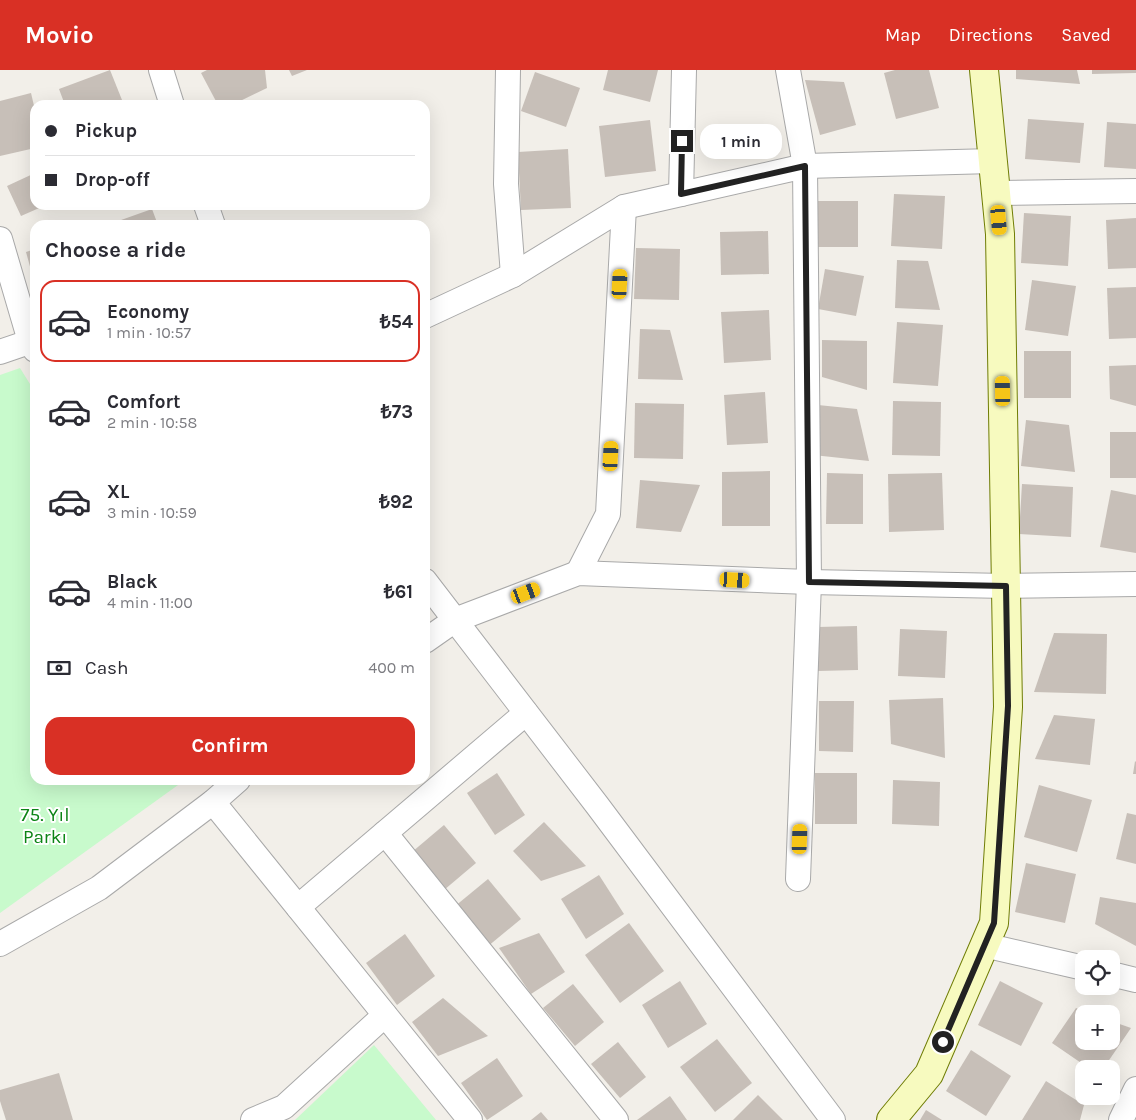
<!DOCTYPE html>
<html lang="en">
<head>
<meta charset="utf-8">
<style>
  body { margin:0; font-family:Karla,sans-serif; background:#f2f2f3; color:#2b2b33; height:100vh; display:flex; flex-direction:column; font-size:19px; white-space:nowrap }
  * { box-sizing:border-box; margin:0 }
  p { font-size:16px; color:#7c7c81 }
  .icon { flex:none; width:28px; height:28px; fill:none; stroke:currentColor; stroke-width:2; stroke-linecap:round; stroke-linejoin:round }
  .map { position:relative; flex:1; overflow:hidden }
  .sheet { position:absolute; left:30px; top:150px; width:400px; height:565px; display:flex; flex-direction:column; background:#fff; border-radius:15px; box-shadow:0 5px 20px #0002 }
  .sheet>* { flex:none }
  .guide { position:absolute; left:30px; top:30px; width:400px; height:110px; border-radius:15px; box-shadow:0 5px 20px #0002; display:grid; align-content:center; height:110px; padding:0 15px; background:#fff }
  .tools { position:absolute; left:1075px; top:880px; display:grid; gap:10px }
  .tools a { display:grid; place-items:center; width:45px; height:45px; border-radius:10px; background:#fff; box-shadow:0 5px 20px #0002; font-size:25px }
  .end { position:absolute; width:22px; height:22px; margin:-11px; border:6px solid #222; background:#fff; box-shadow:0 0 0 2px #fff }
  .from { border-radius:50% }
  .bubble { position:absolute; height:35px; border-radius:15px; background:#fff; box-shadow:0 5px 20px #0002; font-size:16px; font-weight:700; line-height:35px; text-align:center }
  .car { position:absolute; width:15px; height:30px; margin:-15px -8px; border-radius:6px; box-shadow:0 0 4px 1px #0007; background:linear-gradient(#f5c518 24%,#345 0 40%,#f5c518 0 76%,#345 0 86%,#f5c518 0) }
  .guide b { display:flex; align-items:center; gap:18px; height:48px; font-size:19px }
  .guide b+b { border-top:1px solid #e1e1e2 }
  .guide i { width:12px; height:12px; background:#2b2b33 }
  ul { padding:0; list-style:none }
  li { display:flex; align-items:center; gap:15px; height:82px; margin:0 10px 8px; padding:0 5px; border:2px solid transparent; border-radius:15px }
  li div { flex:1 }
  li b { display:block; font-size:19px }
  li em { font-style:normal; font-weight:700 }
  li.current { border-color:#d93025 }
  li>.icon { width:45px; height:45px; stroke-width:1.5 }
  h2 { padding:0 15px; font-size:22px; line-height:60px }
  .pay { display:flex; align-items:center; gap:12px; height:55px; padding:0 15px; font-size:19px }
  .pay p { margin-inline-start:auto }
  .primary-button { display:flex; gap:10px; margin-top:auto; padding:10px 15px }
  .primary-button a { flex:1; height:58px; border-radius:15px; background:#d93025; color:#fff; font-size:20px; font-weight:700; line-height:58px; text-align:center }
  header { display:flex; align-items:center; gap:30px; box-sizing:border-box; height:70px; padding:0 25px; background:#d93025; color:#fff }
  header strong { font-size:24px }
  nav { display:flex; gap:28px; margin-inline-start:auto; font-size:18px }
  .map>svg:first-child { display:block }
</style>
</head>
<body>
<header>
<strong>Movio</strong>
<nav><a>Map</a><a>Directions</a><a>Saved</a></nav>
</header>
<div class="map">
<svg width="1136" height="1050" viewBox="0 0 1136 1050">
  <rect width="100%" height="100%" fill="#f2efe9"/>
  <g fill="#c8facc">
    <path d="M20,298L35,322V710H185L0,843V305Z"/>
    <path d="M374,975L436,1050H295Z"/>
  </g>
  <g fill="#c7bfb8">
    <path d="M110,0L124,35H65L59,19Z"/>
    <path d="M207,0H265L267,18L232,35H218L201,3Z"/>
    <path d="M289,0H307L292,6Z"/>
    <path d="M608,0H658L650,32L603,20Z"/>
    <path d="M895,0H929L939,38L896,49L884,3Z"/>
    <path d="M1016,0H1077L1080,14L1016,9Z"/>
    <path d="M1092,0H1136V3L1092,4Z"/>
    <path d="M535,2L580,18L566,57L521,41Z"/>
    <path d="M805,10L844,12L856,55L820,65Z"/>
    <path d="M31,23L35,40V78L0,86V31Z"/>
    <path d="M1028,49L1084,53L1080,93L1025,89Z"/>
    <path d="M650,50L656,101L605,107L599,56Z"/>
    <path d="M1107,52L1136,54V99L1104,97Z"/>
    <path d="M568,79L571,138L521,140L518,82Z"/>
    <path d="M35,103V135H46L21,146L7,116Z"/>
    <path d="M894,124L945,126L942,179L891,176Z"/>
    <rect x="817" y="131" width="41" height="46"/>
    <path d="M152,139L158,155H107Z"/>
    <path d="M1024,143L1071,146L1068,196L1021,193Z"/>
    <path d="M1136,148V198L1108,199L1106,150Z"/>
    <path d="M768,161L769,204L721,205L720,162Z"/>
    <path d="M636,178L680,179L679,230L634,229Z"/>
    <path d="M35,179V211H34L26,182Z"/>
    <path d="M897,190L928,191L940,240L895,238Z"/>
    <path d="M825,199L864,206L856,246L818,239Z"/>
    <path d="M1032,210L1076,216L1068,266L1025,260Z"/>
    <path d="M1136,217V268L1109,269L1107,218Z"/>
    <path d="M769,240L771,290L724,293L721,242Z"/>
    <path d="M897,252L943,255L938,316L893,313Z"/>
    <path d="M640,259L670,260L683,310L638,309Z"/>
    <path d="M822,270L867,271V320L822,307Z"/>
    <rect x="1024" y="281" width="47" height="47"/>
    <path d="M1136,295V336L1110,329L1109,296Z"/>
    <path d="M765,322L768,373L727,375L724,325Z"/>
    <path d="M893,331L941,332L940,386L892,385Z"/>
    <path d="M635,333L684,334L683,389L634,388Z"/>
    <path d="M818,335L857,339L869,391L813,385Z"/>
    <path d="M1026,350L1069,355L1075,402L1021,396Z"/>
    <rect x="1110" y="362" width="26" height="46"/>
    <path d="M770,401V456H722V402Z"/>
    <path d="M827,403L863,404V454H826Z"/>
    <path d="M942,403L944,460L889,462L888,404Z"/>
    <path d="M640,410L700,415L681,462L636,458Z"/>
    <path d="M1022,414L1073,417L1071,467L1019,464Z"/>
    <path d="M1111,420L1136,425V483L1100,477Z"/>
    <path d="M857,556L858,600L818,601V557Z"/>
    <path d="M900,559L947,561L945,608L898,606Z"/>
    <path d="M1054,563L1107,564L1106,624L1034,622Z"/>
    <path d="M943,628L945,688L891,674L889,630Z"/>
    <path d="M819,631H854L853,682L819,681Z"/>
    <path d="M1054,645L1095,649L1090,695L1035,689Z"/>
    <path d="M1135,691L1136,692V704H1133Z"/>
    <path d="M497,703L525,745L495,765L467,723Z"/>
    <rect x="815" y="703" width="42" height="51"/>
    <path d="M893,710L940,712L939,756L892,754Z"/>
    <path d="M1039,715L1092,730L1077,782L1024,767Z"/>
    <path d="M1127,743L1136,745V794L1116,789Z"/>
    <path d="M544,752L586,796L541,811L513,781Z"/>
    <path d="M444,755L476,793L444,820L412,782Z"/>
    <path d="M1026,793L1076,804L1065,853L1015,842Z"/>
    <path d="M599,805L624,844L586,869L561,829Z"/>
    <path d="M488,809L521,849L487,877L454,837Z"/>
    <path d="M1100,827L1136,833V876L1095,854Z"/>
    <path d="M629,853L664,901L620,933L585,885Z"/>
    <path d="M539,863L565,902L531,924L499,878Z"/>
    <path d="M405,864L435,906L397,935L366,893Z"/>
    <path d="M680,911L707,954L668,978L642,935Z"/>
    <path d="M1000,911L1043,933L1021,976L978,955Z"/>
    <path d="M573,914L604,952L575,976L543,938Z"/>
    <path d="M443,928L488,966L438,986L412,952Z"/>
    <path d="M1076,938L1092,944H1084V971H1111V951L1131,958L1103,999H1090L1052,973Z"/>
    <path d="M717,969L752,1013L715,1042L680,997Z"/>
    <path d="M618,972L646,1007L620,1028L591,994Z"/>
    <path d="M971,980L1011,1006L986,1046L946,1021Z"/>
    <path d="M497,988L523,1026L487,1050L461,1013Z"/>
    <path d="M59,1003L73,1050H6L0,1031V1020Z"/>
    <path d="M1046,1011L1084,1035L1080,1050H1022Z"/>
    <path d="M758,1025L783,1050H733Z"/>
    <path d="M670,1026L687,1050H637Z"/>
    <path d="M926,1040L942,1050H920Z"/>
    <path d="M541,1042L548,1050H531Z"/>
  </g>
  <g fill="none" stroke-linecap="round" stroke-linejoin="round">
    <defs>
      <g id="street">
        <path d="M161,0L172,35"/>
        <path d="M508,0L506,114L513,205"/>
        <path d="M788,0L805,96L809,512L798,809"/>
        <path d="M996,123L1136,121"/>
        <path d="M681,124L684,0"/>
        <path d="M206,135L213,155"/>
        <path d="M0,169L30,271L35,280"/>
        <path d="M425,246L513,205L624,137L805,96L993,91"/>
        <path d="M0,282L35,270"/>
        <path d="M578,503L608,444L624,137"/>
        <path d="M425,511L597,735L833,1050"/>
        <path d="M425,571L455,550L578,503L809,512L1006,516L1136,514"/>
        <path d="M213,732L470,1050"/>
        <path d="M385,763L616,1050"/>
        <path d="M298,837L526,643"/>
        <path d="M0,874L99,818L213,732L238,710"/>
        <path d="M984,875L1084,898"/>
        <path d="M1111,904L1136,910"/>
        <path d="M253,1050L284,1037L385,945"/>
        <path d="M1121,1050L1136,1019"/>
      </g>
      <path id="secondary" d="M891,1050L929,1004L994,853L1008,637L1000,164L984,0"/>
    </defs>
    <use href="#street" stroke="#a9a9a9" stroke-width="26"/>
    <use href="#secondary" stroke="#707d05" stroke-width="30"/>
    <use href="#street" stroke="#fff" stroke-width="24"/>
    <use href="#secondary" stroke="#f7fabf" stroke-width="28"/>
  </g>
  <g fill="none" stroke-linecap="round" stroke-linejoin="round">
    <path stroke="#222" stroke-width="6" d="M682,71L681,124L805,96L809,512L1006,516L1008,636L994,853L943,972"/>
  </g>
  <g text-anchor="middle" stroke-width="4" stroke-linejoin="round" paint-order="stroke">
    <g font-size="19" fill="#0c8416" stroke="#fff">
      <text x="45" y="751">75. Yıl<tspan x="45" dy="22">Parkı</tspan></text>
    </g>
  </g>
</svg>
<div class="tools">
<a><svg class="icon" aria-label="locate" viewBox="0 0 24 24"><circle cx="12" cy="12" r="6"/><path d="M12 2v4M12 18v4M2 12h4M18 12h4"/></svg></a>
<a>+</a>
<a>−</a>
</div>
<i class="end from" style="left:943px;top:972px"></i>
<i class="end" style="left:682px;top:71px"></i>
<div class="bubble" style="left:700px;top:54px;width:82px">1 min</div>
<i class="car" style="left:999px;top:150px;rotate:175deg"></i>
<i class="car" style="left:620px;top:214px;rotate:3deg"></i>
<i class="car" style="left:1003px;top:321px;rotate:359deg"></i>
<i class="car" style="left:611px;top:386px;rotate:3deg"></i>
<i class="car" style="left:735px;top:510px;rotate:93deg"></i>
<i class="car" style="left:526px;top:523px;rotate:69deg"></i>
<i class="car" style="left:800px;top:769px;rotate:2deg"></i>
<div class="guide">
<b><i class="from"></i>Pickup</b>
<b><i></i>Drop-off</b>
</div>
<section class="sheet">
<h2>Choose a ride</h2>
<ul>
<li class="current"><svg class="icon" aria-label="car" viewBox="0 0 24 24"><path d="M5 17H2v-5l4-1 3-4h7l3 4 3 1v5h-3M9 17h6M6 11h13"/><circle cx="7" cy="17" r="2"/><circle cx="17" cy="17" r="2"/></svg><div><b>Economy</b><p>1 min · 10:57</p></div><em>₺54</em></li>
<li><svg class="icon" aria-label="car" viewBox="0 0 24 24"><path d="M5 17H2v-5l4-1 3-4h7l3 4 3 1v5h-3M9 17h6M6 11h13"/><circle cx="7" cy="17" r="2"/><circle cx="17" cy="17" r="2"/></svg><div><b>Comfort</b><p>2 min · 10:58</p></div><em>₺73</em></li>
<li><svg class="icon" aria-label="car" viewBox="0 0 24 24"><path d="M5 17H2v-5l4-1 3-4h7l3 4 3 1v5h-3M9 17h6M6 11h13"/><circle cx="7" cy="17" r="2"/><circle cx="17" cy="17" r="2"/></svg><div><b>XL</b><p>3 min · 10:59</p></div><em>₺92</em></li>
<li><svg class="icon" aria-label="car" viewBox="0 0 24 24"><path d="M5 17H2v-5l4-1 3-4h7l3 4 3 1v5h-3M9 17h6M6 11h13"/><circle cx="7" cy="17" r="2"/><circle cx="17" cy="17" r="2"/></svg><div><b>Black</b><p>4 min · 11:00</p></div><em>₺61</em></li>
</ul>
<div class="pay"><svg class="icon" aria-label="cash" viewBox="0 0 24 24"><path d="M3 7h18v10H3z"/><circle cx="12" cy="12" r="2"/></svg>Cash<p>400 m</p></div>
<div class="primary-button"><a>Confirm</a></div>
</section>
</div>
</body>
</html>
